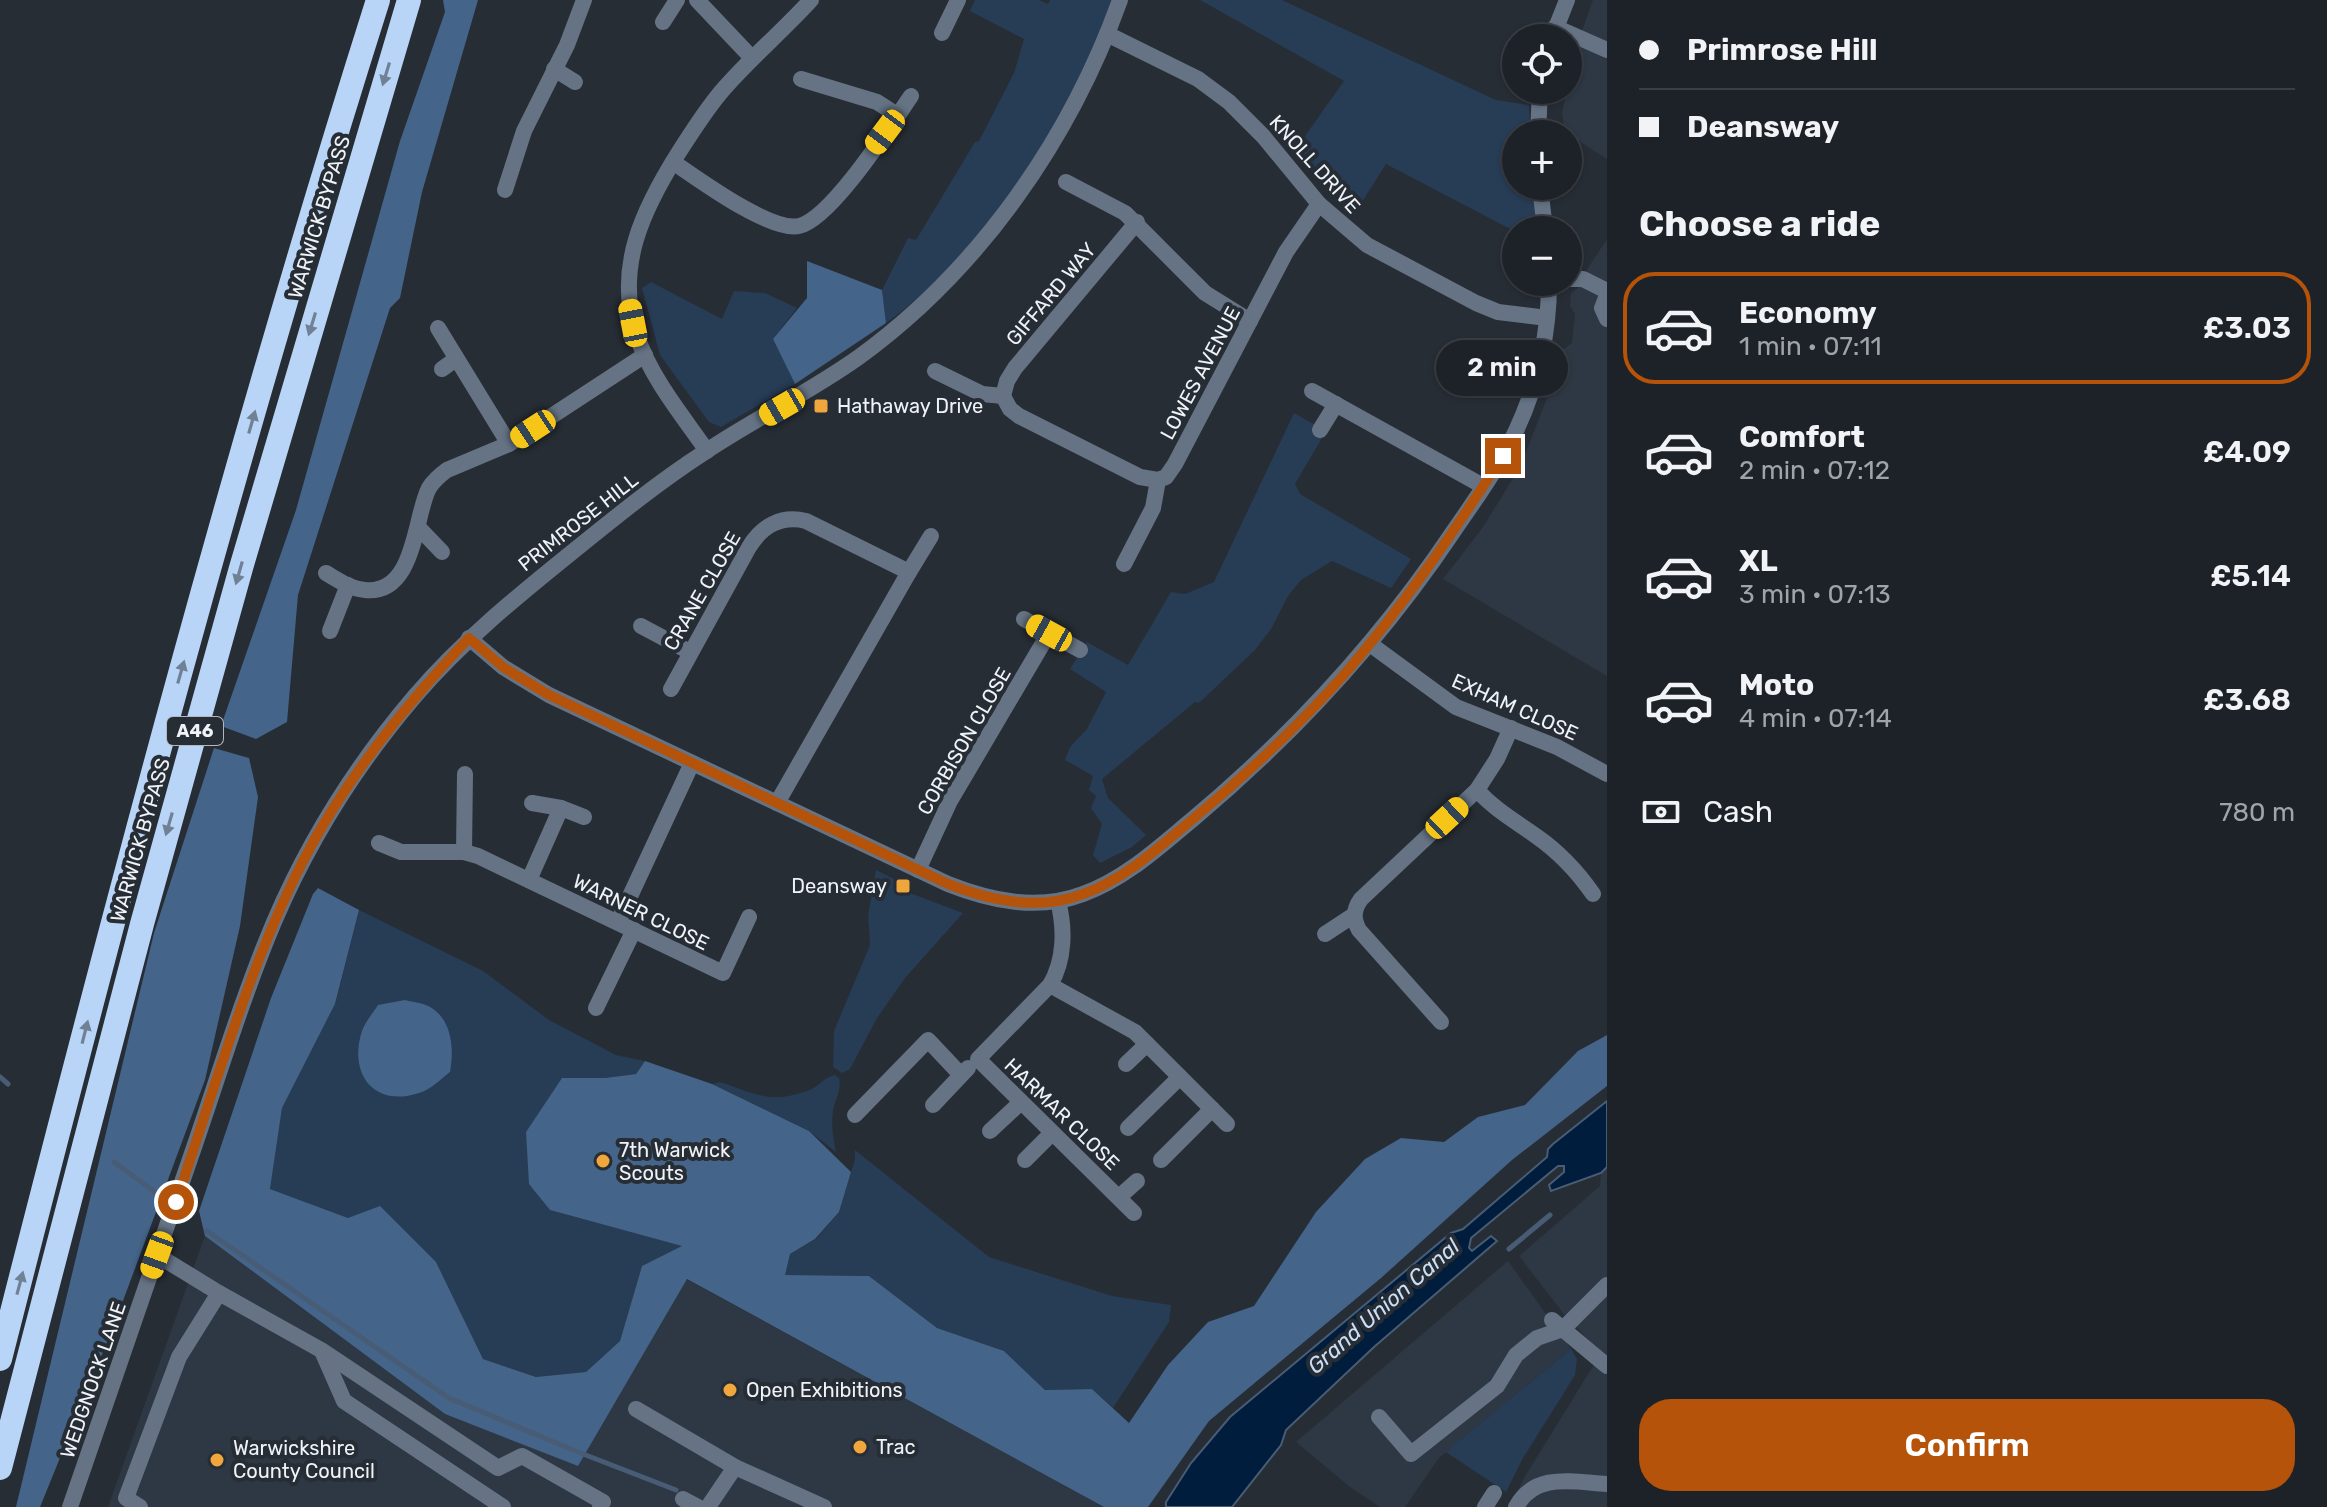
<!DOCTYPE html>
<html lang="en">
<head>
<meta charset="utf-8">
<style>
  body { margin:0; font-family:Rubik,sans-serif; background:#252a30; color:#f1f3f6; height:100vh; display:flex; flex-direction:column; font-size:30px; white-space:nowrap }
  * { box-sizing:border-box; margin:0 }
  p { font-size:26px; color:#a0a4a8 }
  .icon { flex:none; width:44px; height:44px; fill:none; stroke:currentColor; stroke-width:2; stroke-linecap:round; stroke-linejoin:round }
  .map { position:relative; flex:1; overflow:hidden }
  .sheet { display:flex; flex-direction:column; background:#1d2228; width:720px }
  .sheet>* { flex:none }
  .banner { display:grid; align-content:center; height:176px; padding:0 32px; background:#1d2228 }
  .buttons { position:absolute; left:1502px; top:24px; display:grid; gap:16px }
  .buttons a { display:grid; place-items:center; width:80px; height:80px; border-radius:50%; background:#1d2228; box-shadow:0 2px 6px #0004,0 0 0 2px #3b3f45; font-size:40px }
  .end { position:absolute; width:36px; height:36px; margin:-18px; border:10px solid #b45309; background:#fff; box-shadow:0 0 0 4px #fff }
  .from { border-radius:50% }
  .bubble { position:absolute; height:56px; border-radius:28px; background:#1d2228; box-shadow:0 2px 6px #0004,0 0 0 2px #3b3f45; font-size:26px; font-weight:600; line-height:56px; text-align:center }
  .car { position:absolute; width:24px; height:48px; margin:-24px -12px; border-radius:10px; box-shadow:0 0 6px 2px #0007; background:linear-gradient(#f5c518 24%,#345 0 40%,#f5c518 0 76%,#345 0 86%,#f5c518 0) }
  .banner b { display:flex; align-items:center; gap:28px; height:76px; font-size:30px }
  .banner b+b { border-top:2px solid #3b3f45 }
  .banner i { width:20px; height:20px; background:#f1f3f6 }
  ul { padding:0; list-style:none }
  li { display:flex; align-items:center; gap:24px; height:112px; margin:0 16px 12px; padding:0 16px; border:4px solid transparent; border-radius:32px }
  li div { flex:1 }
  li b { display:block; font-size:30px }
  li em { font-style:normal; font-weight:600 }
  li.on { border-color:#b45309 }
  li>.icon { width:72px; height:72px; stroke-width:1.5 }
  h2 { padding:0 32px; font-size:36px; line-height:96px }
  .pay { display:flex; align-items:center; gap:20px; height:88px; padding:0 32px; font-size:30px }
  .pay p { margin-inline-start:auto }
  .primary-button { display:flex; gap:16px; margin-top:auto; padding:16px 32px }
  .primary-button a { flex:1; height:92px; border-radius:32px; background:#b45309; color:#fff; font-size:32px; font-weight:600; line-height:92px; text-align:center }
  main { display:flex; flex:1; min-height:0 }
  .map>svg:first-child { display:block }
</style>
</head>
<body>
<main>
<div class="map">
<svg width="1607" height="1507" viewBox="0 0 1607 1507">
  <rect width="100%" height="100%" fill="#272d35"/>
  <g fill="#2d3844">
    <path d="M1593,0H1607V159L1565,132L1562,113L1577,45Z"/>
    <path d="M1607,239V676L1443,579L1483,527L1520,467L1555,378L1561,351L1572,343L1575,314L1570,306L1571,293L1580,286L1588,268Z"/>
    <path d="M1607,1167V1507H1510L1524,1478L1601,1353L1563,1313L1519,1256L1600,1186L1601,1173Z"/>
    <path d="M205,1236L445,1414L578,1465L686,1279L1104,1507H108Z"/>
    <path d="M1508,1261L1571,1349L1438,1459L1405,1507H1380L1350,1487L1296,1442Z"/>
  </g>
  <g fill="#273c55">
    <path d="M975,0H1039L1048,4L1050,0H1112C1103,25 1094,50 1083,74C1040,163 967,265 886,323L882,290L908,238L916,240L975,142L979,141L1014,73L1024,39L970,11Z"/>
    <path d="M1200,0H1282L1496,100L1529,105L1531,134H1516V186H1535L1539,230L1516,232L1386,164L1353,216L1293,153L1344,81Z"/>
    <path d="M651,282L722,319L734,291L765,293L797,308L773,339L795,384L721,427L709,422L660,355L642,288Z"/>
    <path d="M1294,413L1326,431L1295,484L1300,494L1411,559L1391,588L1332,561L1301,580L1288,596L1271,629L1255,650L1199,703L1195,702L1102,779L1108,798L1146,835L1132,847L1100,863L1093,855L1102,824L1091,808L1096,796L1089,790L1093,776L1065,760L1070,747L1087,729L1106,692L1070,669L1087,642L1128,665L1171,592L1185,594L1214,582Z"/>
    <path d="M876,870L892,878L910,893L963,913L905,978L877,1018L850,1069L842,1073L833,1067L834,1031L870,945L868,916Z"/>
    <path d="M359,910L483,971L549,1020L616,1055L645,1061L636,1074L605,1078L550,1210L683,1246L642,1266L620,1341L586,1372L536,1377L483,1359L436,1262L348,1218L270,1189L282,1108L336,1002Z"/>
    <path d="M835,1075L839,1078C842,1090 835,1099 833,1111C831,1125 833,1138 836,1152L809,1131L712,1084L720,1082C756,1094 769,1104 807,1091C818,1088 823,1077 835,1075Z"/>
    <path d="M855,1150L989,1257L1112,1296L1171,1305L1169,1322L1113,1408L1092,1389L1045,1390L1004,1351L937,1328L869,1276L784,1275L790,1254L816,1239L839,1212L855,1159Z"/>
    <path d="M1571,1349L1577,1359L1575,1375L1523,1458L1506,1492L1446,1452Z"/>
  </g>
  <g fill="#446489">
    <path d="M443,0H478L422,192L400,298L390,308L298,595L287,722L256,739L221,726L296,510L400,141L445,12Z"/>
    <path d="M807,261L882,290L886,323L795,384L773,339L807,298Z"/>
    <path d="M214,748L249,758L258,797L240,926L205,1080L114,1325L40,1507H16L154,933Z"/>
    <path d="M318,888L359,910L335,1004L282,1108L270,1189L348,1218L380,1206L436,1262L483,1359L536,1377L586,1372L620,1341L642,1266L682,1246L550,1210L529,1184L526,1132L562,1078H605L636,1074L645,1061L712,1084L809,1131L851,1172L839,1212L815,1239L790,1254L785,1275L869,1276L937,1328L1004,1351L1045,1390L1092,1389L1129,1423L1168,1365L1208,1322L1254,1306L1316,1212L1365,1159L1401,1138L1444,1142L1478,1117L1525,1105L1578,1051L1607,1035V1086L1512,1160L1381,1278L1209,1421L1148,1507H1104L687,1279L578,1466L445,1414L205,1236L199,1211L271,998L313,894Z"/>
    <path d="M405,1000C412,1002 424,1003 430,1007C453,1020 454,1051 450,1072C441,1079 430,1090 419,1093C374,1108 348,1074 362,1031C365,1022 373,1013 378,1005Z"/>
  </g>
  <path fill="#001d3d" stroke="#485d75" stroke-width="2" d="M1607,1101V1167L1601,1173L1551,1191L1549,1185L1564,1172V1166H1558L1471,1238L1469,1248L1472,1251L1491,1236L1497,1241L1374,1347L1286,1430L1281,1445L1232,1507H1166V1502L1191,1463L1230,1417L1451,1233L1463,1229L1547,1157L1548,1149L1553,1144Z"/>
  <g fill="none" stroke-linecap="round" stroke-linejoin="round">
    <g stroke="#485d75" stroke-width="5">
      <path d="M0,1077L8,1084"/>
      <path d="M114,1162L155,1192"/>
      <path d="M207,1231L449,1398L578,1452L676,1490"/>
      <path d="M1509,1249L1550,1215"/>
    </g>
    <g stroke="#657384" stroke-width="16">
      <path d="M697,0L752,58"/>
      <path d="M663,22L677,0"/>
      <path d="M1555,27L1607,50"/>
      <path d="M942,33L958,0"/>
      <path d="M1107,34L1198,79L1229,102L1263,136L1319,204L1367,245L1476,303L1498,312L1547,318"/>
      <path d="M1552,38L1567,0"/>
      <path d="M554,69L575,82"/>
      <path d="M801,79L877,102L897,115"/>
      <path d="M1538,134L1540,90"/>
      <path d="M673,162C698,179 770,232 799,226C831,219 891,125 911,96"/>
      <path d="M1066,182L1125,213L1205,293L1250,321"/>
      <path d="M1540,186L1545,230"/>
      <path d="M505,190L524,131L567,45L584,0"/>
      <path d="M1568,279H1583L1607,291"/>
      <path d="M1607,295L1602,308L1607,319"/>
      <path d="M438,328L509,444"/>
      <path d="M442,369L456,359"/>
      <path d="M935,371L982,394L1003,396"/>
      <path d="M1312,391L1483,486"/>
      <path d="M1003,396L1007,381L1015,368L1137,222"/>
      <path d="M1003,396L1010,409L1019,416L1140,477L1158,480"/>
      <path d="M1320,430L1336,404"/>
      <path d="M707,451C682,415 651,378 637,336C614,268 643,209 679,152C692,132 705,111 721,92C749,59 782,32 811,0"/>
      <path d="M1158,480L1166,477L1175,464L1286,252L1319,204"/>
      <path d="M418,527L442,552"/>
      <path d="M1124,564L1153,508L1158,480"/>
      <path d="M909,572L931,536"/>
      <path d="M326,573C338,580 351,589 365,590C416,595 414,516 429,488C434,480 440,475 447,470L509,444L645,355"/>
      <path d="M1024,619L1080,650"/>
      <path d="M641,626L690,652"/>
      <path d="M330,631L348,585"/>
      <path d="M469,638L503,667L549,695L948,884C991,901 1038,911 1083,894C1125,879 1159,847 1193,819C1293,735 1380,641 1453,532C1472,504 1493,476 1509,445C1535,395 1549,339 1549,282"/>
      <path d="M1370,644L1456,707L1557,747L1607,774"/>
      <path d="M671,689L749,547C762,526 781,515 806,521L909,572L777,803"/>
      <path d="M1477,790C1494,809 1515,821 1536,836C1559,852 1577,871 1593,894"/>
      <path d="M532,803L561,808L584,817"/>
      <path d="M379,843L401,852H464L478,856L723,973L749,917"/>
      <path d="M464,852L465,774"/>
      <path d="M918,870L950,801L1049,633"/>
      <path d="M529,880L561,808"/>
      <path d="M1058,901C1065,928 1065,960 1050,985L978,1059L1134,1213"/>
      <path d="M618,922L692,763"/>
      <path d="M1325,934L1354,915"/>
      <path d="M1050,985L1135,1032L1227,1124"/>
      <path d="M596,1008L634,930"/>
      <path d="M1441,1022L1359,930C1353,919 1353,910 1361,899L1477,790L1497,759L1511,728"/>
      <path d="M1126,1064L1147,1044"/>
      <path d="M933,1105L968,1068"/>
      <path d="M855,1115L928,1040L961,1075"/>
      <path d="M1128,1128L1180,1077"/>
      <path d="M990,1131L1021,1102"/>
      <path d="M1025,1160L1052,1133"/>
      <path d="M1161,1160L1212,1109"/>
      <path d="M1119,1197L1137,1181"/>
      <path d="M157,1255L219,1293L321,1350L498,1468L522,1456L603,1502L600,1507"/>
      <path d="M1552,1320L1607,1366"/>
      <path d="M322,1351L344,1401L503,1507"/>
      <path d="M636,1409L735,1467L824,1507"/>
      <path d="M1379,1417L1411,1454L1497,1386L1516,1355L1537,1338L1563,1329L1607,1285"/>
      <path d="M683,1499L698,1507"/>
      <path d="M70,1507C110,1390 151,1273 191,1156C218,1078 242,998 274,922C309,840 357,764 415,696C463,640 519,595 576,549C618,515 660,481 705,452C756,418 810,392 859,357C980,269 1070,139 1120,0"/>
      <path d="M140,1507L126,1498L179,1357L219,1293"/>
      <path d="M708,1507L735,1467"/>
      <path d="M1485,1507L1494,1493"/>
      <path d="M1516,1507C1535,1472 1573,1482 1607,1484"/>
    </g>
    <g stroke="#b8d5f7" stroke-width="24">
      <path d="M0,1359C116,903 236,448 378,0"/>
      <path d="M0,1468L142,924L241,568L409,0"/>
    </g>
  </g>
  <defs><path id="oneway-solid" d="M-6-.8H1V-3.2L6.5 0L1 3.2V.8H-6Z" transform="scale(2)"/></defs>
  <g fill="#708196">
    <use href="#oneway-solid" transform="translate(386 74) rotate(107)"/>
    <use href="#oneway-solid" transform="translate(312 324) rotate(107)"/>
    <use href="#oneway-solid" transform="translate(252 422) rotate(-74)"/>
    <use href="#oneway-solid" transform="translate(239 573) rotate(106)"/>
    <use href="#oneway-solid" transform="translate(181 672) rotate(-74)"/>
    <use href="#oneway-solid" transform="translate(169 824) rotate(106)"/>
    <use href="#oneway-solid" transform="translate(85 1032) rotate(-76)"/>
    <use href="#oneway-solid" transform="translate(20 1283) rotate(-75)"/>
  </g>
  <g fill="none" stroke-linecap="round" stroke-linejoin="round">
    <path stroke="#b45309" stroke-width="10" d="M176,1202C215,1088 248,968 303,861C346,778 405,705 469,638L503,667L549,695L948,884C991,901 1038,911 1083,894C1125,879 1159,847 1193,819C1246,775 1296,728 1342,677C1402,608 1453,533 1503,456"/>
  </g>
  <g fill="#efa73d" stroke="#272d35" stroke-width="3">
    <rect x="813" y="398" width="16" height="16" rx="4"/>
    <rect x="895" y="878" width="16" height="16" rx="4"/>
    <circle cx="603" cy="1161" r="8"/>
    <circle cx="730" cy="1390" r="8"/>
    <circle cx="860" cy="1447" r="8"/>
    <circle cx="217" cy="1460" r="8"/>
  </g>
  <g text-anchor="middle" stroke-width="8" stroke-linejoin="round" paint-order="stroke">
    <rect fill="#272d35" stroke="#b3b8be" stroke-width="2" x="167" y="717" width="56" height="28" rx="6"/>
    <g font-size="18" font-weight="bold" fill="#eff3f8">
      <text x="195" y="737">A46</text>
    </g>
    <g font-size="20" fill="#eff3f8" stroke="#272d35">
      <text transform="translate(1315 164) rotate(48)" y="7">KNOLL DRIVE</text>
      <text transform="translate(319 217) rotate(-73)" y="7">WARWICK BYPASS</text>
      <text transform="translate(1051 294) rotate(-50)" y="7">GIFFARD WAY</text>
      <text transform="translate(1200 373) rotate(-62)" y="7">LOWES AVENUE</text>
      <text transform="translate(578 522) rotate(-38)" y="7">PRIMROSE HILL</text>
      <text transform="translate(702 591) rotate(-60)" y="7">CRANE CLOSE</text>
      <text transform="translate(1515 707) rotate(24)" y="7">EXHAM CLOSE</text>
      <text transform="translate(964 741) rotate(-60)" y="7">CORBISON CLOSE</text>
      <text transform="translate(140 840) rotate(-74)" y="7">WARWICK BYPASS</text>
      <text transform="translate(641 912) rotate(26)" y="7">WARNER CLOSE</text>
      <text transform="translate(1062 1114) rotate(44)" y="7">HARMAR CLOSE</text>
      <text transform="translate(93 1380) rotate(-71)" y="7">WEDGNOCK LANE</text>
    </g>
    <g font-size="20" fill="#eff3f8" stroke="#272d35" text-anchor="start">
      <text x="837" y="413">Hathaway Drive</text>
      <text x="887" y="893" text-anchor="end">Deansway</text>
      <text x="619" y="1157">7th Warwick<tspan x="619" dy="23">Scouts</tspan></text>
      <text x="746" y="1397">Open Exhibitions</text>
      <text x="876" y="1454">Trac</text>
      <text x="233" y="1455">Warwickshire<tspan x="233" dy="23">County Council</tspan></text>
    </g>
    <g font-size="22" font-style="italic" fill="#cadff7" stroke="#272d35">
      <text transform="translate(1383 1306) rotate(-41)" y="8">Grand Union Canal</text>
    </g>
  </g>
</svg>
<div class="buttons">
<a><svg class="icon" aria-label="locate" viewBox="0 0 24 24"><circle cx="12" cy="12" r="6"/><path d="M12 2v4M12 18v4M2 12h4M18 12h4"/></svg></a>
<a>+</a>
<a>−</a>
</div>
<i class="end from" style="left:176px;top:1202px"></i>
<i class="end" style="left:1503px;top:456px"></i>
<div class="bubble" style="left:1436px;top:340px;width:132px">2 min</div>
<i class="car" style="left:885px;top:132px;rotate:217deg"></i>
<i class="car" style="left:633px;top:323px;rotate:349deg"></i>
<i class="car" style="left:782px;top:407px;rotate:240deg"></i>
<i class="car" style="left:533px;top:429px;rotate:237deg"></i>
<i class="car" style="left:1049px;top:633px;rotate:299deg"></i>
<i class="car" style="left:1447px;top:818px;rotate:47deg"></i>
<i class="car" style="left:157px;top:1255px;rotate:200deg"></i>
</div>
<section class="sheet">
<div class="banner">
<b><i class="from"></i>Primrose Hill</b>
<b><i></i>Deansway</b>
</div>
<h2>Choose a ride</h2>
<ul>
<li class="on"><svg class="icon" aria-label="car" viewBox="0 0 24 24"><path d="M5 17H2v-5l4-1 3-4h7l3 4 3 1v5h-3M9 17h6M6 11h13"/><circle cx="7" cy="17" r="2"/><circle cx="17" cy="17" r="2"/></svg><div><b>Economy</b><p>1 min · 07:11</p></div><em>£3.03</em></li>
<li><svg class="icon" aria-label="car" viewBox="0 0 24 24"><path d="M5 17H2v-5l4-1 3-4h7l3 4 3 1v5h-3M9 17h6M6 11h13"/><circle cx="7" cy="17" r="2"/><circle cx="17" cy="17" r="2"/></svg><div><b>Comfort</b><p>2 min · 07:12</p></div><em>£4.09</em></li>
<li><svg class="icon" aria-label="car" viewBox="0 0 24 24"><path d="M5 17H2v-5l4-1 3-4h7l3 4 3 1v5h-3M9 17h6M6 11h13"/><circle cx="7" cy="17" r="2"/><circle cx="17" cy="17" r="2"/></svg><div><b>XL</b><p>3 min · 07:13</p></div><em>£5.14</em></li>
<li><svg class="icon" aria-label="car" viewBox="0 0 24 24"><path d="M5 17H2v-5l4-1 3-4h7l3 4 3 1v5h-3M9 17h6M6 11h13"/><circle cx="7" cy="17" r="2"/><circle cx="17" cy="17" r="2"/></svg><div><b>Moto</b><p>4 min · 07:14</p></div><em>£3.68</em></li>
</ul>
<div class="pay"><svg class="icon" aria-label="cash" viewBox="0 0 24 24"><path d="M3 7h18v10H3z"/><circle cx="12" cy="12" r="2"/></svg>Cash<p>780 m</p></div>
<div class="primary-button"><a>Confirm</a></div>
</section>
</main>
</body>
</html>
